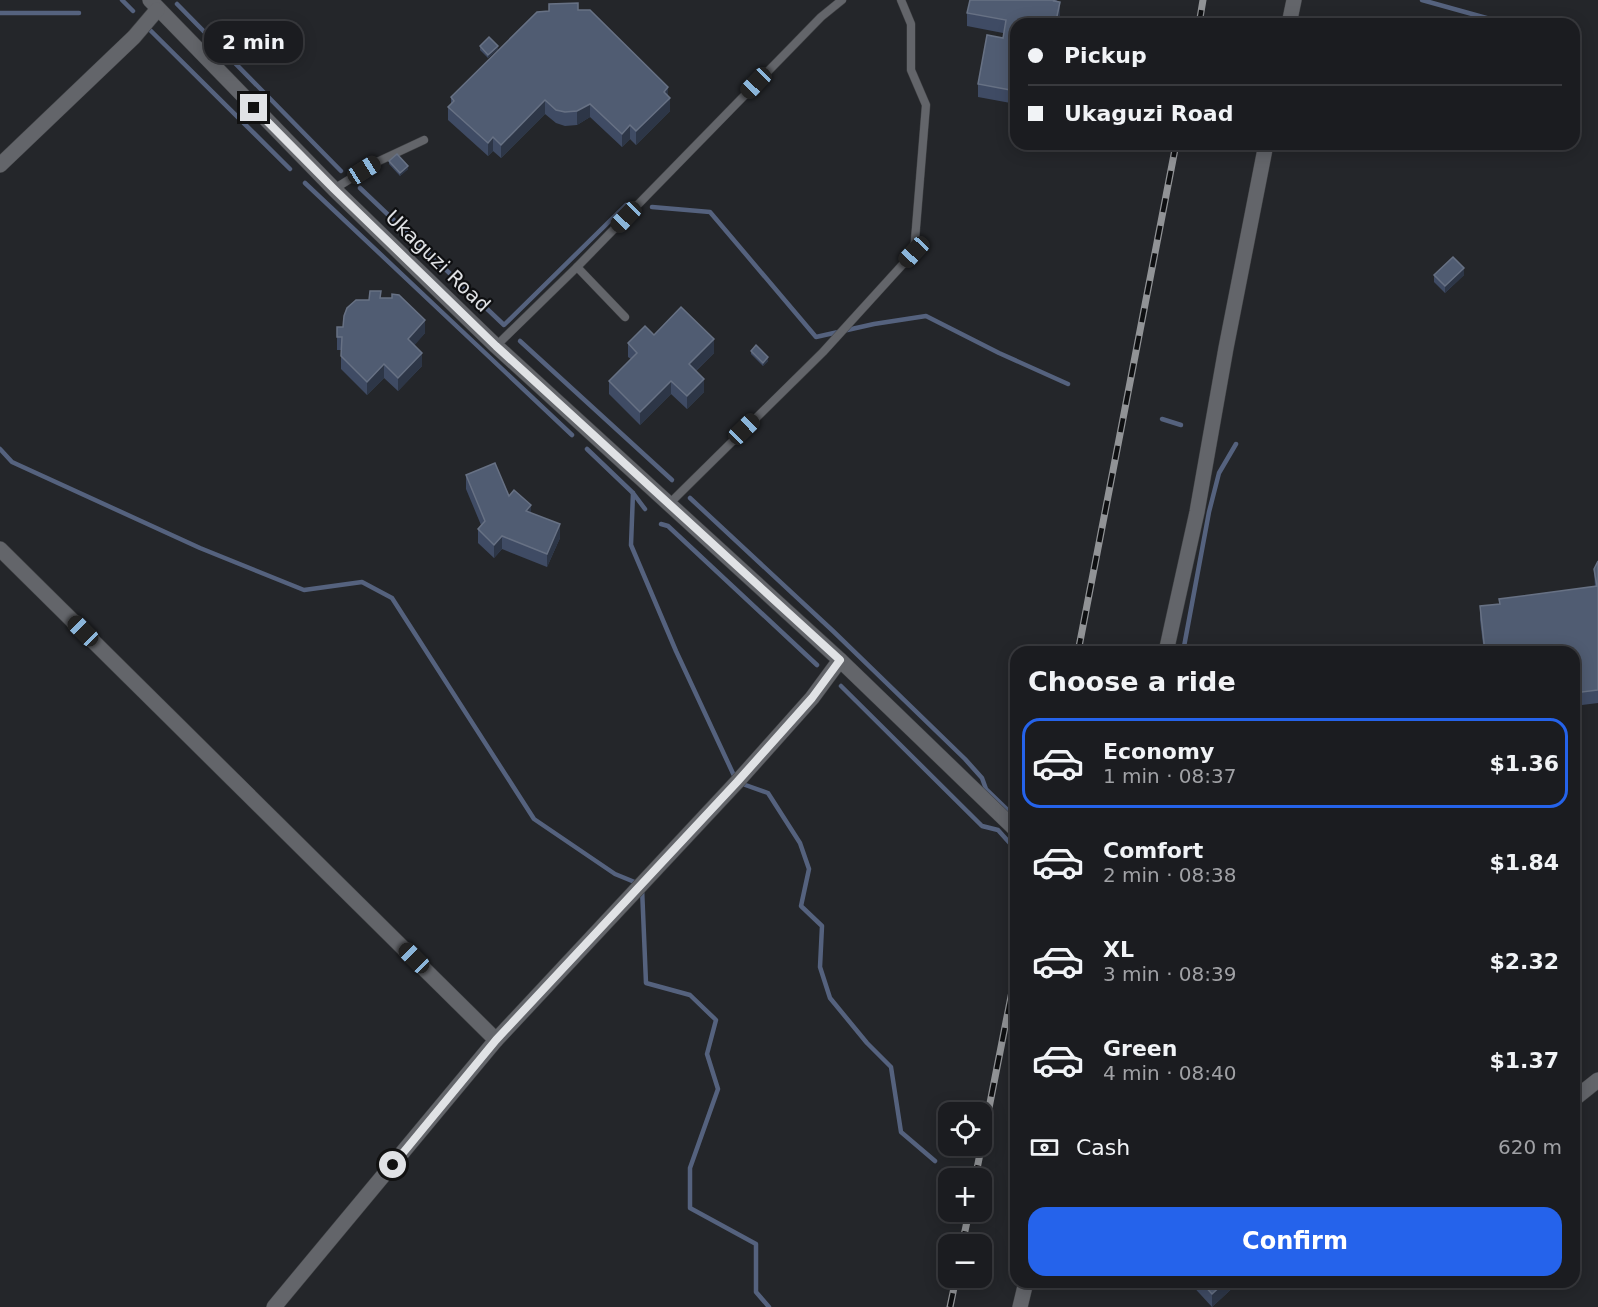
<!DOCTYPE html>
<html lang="en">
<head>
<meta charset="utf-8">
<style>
  body { margin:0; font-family:"DejaVu Sans",sans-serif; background:#28292d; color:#f1f3f6; height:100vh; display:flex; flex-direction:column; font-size:22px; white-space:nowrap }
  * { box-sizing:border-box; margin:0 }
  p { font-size:20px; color:#a0a1a5 }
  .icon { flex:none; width:33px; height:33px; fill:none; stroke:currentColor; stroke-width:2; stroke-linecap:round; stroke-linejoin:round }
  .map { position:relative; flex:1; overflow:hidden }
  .sheet { position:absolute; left:1010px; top:646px; width:570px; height:642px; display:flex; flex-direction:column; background:#1b1c20; border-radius:18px; box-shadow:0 3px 15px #0003,0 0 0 2px #393a3e }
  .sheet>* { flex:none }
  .hud { position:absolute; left:1010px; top:18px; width:570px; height:132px; border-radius:18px; box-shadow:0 3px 15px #0003,0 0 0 2px #393a3e; display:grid; align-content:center; height:132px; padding:0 18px; background:#1b1c20 }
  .buttons { position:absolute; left:938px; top:1102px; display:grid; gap:12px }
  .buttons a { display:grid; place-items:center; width:54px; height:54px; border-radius:12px; background:#1b1c20; box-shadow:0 3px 15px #0003,0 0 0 2px #393a3e; font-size:30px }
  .end { position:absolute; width:27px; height:27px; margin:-14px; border:8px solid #e0e2e5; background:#111; box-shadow:0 0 0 3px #111 }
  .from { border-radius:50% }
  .bubble { position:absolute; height:42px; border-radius:18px; background:#1b1c20; box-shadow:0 3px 15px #0003,0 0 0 2px #393a3e; font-size:20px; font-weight:800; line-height:42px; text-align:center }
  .car { position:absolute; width:18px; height:36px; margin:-18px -9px; border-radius:8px; box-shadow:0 0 4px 2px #0007; background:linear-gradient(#222 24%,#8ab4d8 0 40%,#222 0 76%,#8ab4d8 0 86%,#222 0) }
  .hud b { display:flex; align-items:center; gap:21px; height:57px; font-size:22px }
  .hud b+b { border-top:2px solid #393a3e }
  .hud i { width:15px; height:15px; background:#f1f3f6 }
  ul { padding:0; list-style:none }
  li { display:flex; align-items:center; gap:18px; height:90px; margin:0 12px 9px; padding:0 6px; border:3px solid transparent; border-radius:18px }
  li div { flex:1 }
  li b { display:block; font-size:22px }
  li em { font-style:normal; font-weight:800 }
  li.on { border-color:#2563eb }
  li>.icon { width:54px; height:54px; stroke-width:1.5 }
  h2 { padding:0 18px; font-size:27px; line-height:72px }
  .pay { display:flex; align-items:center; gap:15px; height:66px; padding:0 18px; font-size:22px }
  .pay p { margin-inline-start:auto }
  .button { display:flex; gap:12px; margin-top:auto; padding:12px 18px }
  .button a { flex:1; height:69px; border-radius:18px; background:#2563eb; color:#fff; font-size:24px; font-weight:800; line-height:69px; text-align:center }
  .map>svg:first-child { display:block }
</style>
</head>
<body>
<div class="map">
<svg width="1598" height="1307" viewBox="0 0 1598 1307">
  <rect width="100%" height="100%" fill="#24262a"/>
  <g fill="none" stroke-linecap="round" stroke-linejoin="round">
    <g stroke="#55627e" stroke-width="4.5">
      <path d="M122,0L133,11"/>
      <path d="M1422,0L1508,24"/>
      <path d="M177,4L341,171"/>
      <path d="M0,13H79"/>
      <path d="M149,29L290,169"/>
      <path d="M305,183L572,435"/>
      <path d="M360,188L504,325L626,205"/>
      <path d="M652,207L710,212L816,337L874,324L926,316L999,353L1068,384"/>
      <path d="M520,341L672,480"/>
      <path d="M1162,419L1181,425"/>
      <path d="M0,449L12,462L200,548L304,590L362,582L392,598L534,819L615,874L637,883"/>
      <path d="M587,449L633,493L645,509"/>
      <path d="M633,493L631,545L676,651L737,782L768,793L800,843L809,869L801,906L822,926L820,967L830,998L867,1043L891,1067L901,1132L935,1161"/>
      <path d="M690,498L833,631L965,759L982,778L986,789L1016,818"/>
      <path d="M661,524L668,526L817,665"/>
      <path d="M1183,652L1209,512L1219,473L1236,444"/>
      <path d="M841,686L982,826L998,830L1016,850"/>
      <path d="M642,888L646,983L690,995L716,1020L707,1054L718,1089L690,1168V1208L756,1244V1292L769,1307"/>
    </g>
    <defs>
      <g id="service">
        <path d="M334,189L379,161L424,140"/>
        <path d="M577,267L821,17L842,0"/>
        <path d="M496,346L577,267L625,317"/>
        <path d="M669,504L823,352L914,252L926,105L911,70V24L901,0"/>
      </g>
      <g id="minor">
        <path d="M150,0L334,189L496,346L840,660L1016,830"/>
        <path d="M1289,24L1294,0"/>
        <path d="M0,165L134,37L157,10"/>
        <path d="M0,549L496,1040"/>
        <path d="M1166,652L1197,512L1226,348L1266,144"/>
        <path d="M1574,1099L1598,1080"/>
        <path d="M274,1307L496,1040L737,782L812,698L840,660"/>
        <path d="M1020,1307L1026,1282"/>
      </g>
    </defs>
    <use href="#service" stroke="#404245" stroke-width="9"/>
    <use href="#minor" stroke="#404245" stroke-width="16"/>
    <use href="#service" stroke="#63656a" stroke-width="8"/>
    <use href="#minor" stroke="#63656a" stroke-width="15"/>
    <defs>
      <g id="rail">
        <path d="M1199,24L1203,0"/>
        <path d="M1078,652L1176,144"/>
        <path d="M975,1179L1016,971"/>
        <path d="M962,1245L969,1212"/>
        <path d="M950,1307L956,1278"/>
      </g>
    </defs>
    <use href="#rail" stroke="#919396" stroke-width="7"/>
    <use href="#rail" stroke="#0e0f11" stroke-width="4.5" stroke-dasharray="14" stroke-linecap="butt"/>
  </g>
  <g fill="#3f4b64">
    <path d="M1057,0L1060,15L1058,24H1016V104L978,97V84L1003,38V33L967,26V13Z"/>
    <path d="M578,10L668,96L670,111L636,145L630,139L622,147L590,117L577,125L565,126L556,123L545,114L501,158L493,151L488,156L448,120V107L451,105V97Z"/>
    <path d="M480,46L498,49L488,58L480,50Z"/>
    <path d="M389,161L408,169L400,176L389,164Z"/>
    <path d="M1434,275H1464L1445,293L1434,282Z"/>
    <path d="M381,298L425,333L414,345L422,366L398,391L384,378L367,395L341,369V350H337V327H343L369,300Z"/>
    <path d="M654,335L714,353L696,371L704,392L687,409L671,394L640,425L609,394V381L631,359L628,357V343Z"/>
    <path d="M751,351L768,361L763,366L751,354Z"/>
    <path d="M466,475L509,496L531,513L560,538L547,567L502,549L494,558L478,543V529L481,525L466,489Z"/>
    <path d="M1598,561V703L1574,706V652H1484L1480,620V606L1499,604V599L1595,587L1594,569Z"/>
    <path d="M1189,1282H1239L1212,1307Z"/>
  </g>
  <g fill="#2d3647">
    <path d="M1060,2V15L1058,24H1056Z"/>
    <path d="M498,46V49L488,58V55Z"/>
    <path d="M668,87V99L670,98V111L636,145V131L664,92Z"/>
    <path d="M545,100V114L501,158V145Z"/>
    <path d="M590,104V117L577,125V111Z"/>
    <path d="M630,125V139L622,147V134Z"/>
    <path d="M493,137V151L488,156V143Z"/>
    <path d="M408,166V169L400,176V173Z"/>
    <path d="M1464,268V275L1445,293V286Z"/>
    <path d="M425,320V333L408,353V339Z"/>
    <path d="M714,339V353L689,377V364Z"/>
    <path d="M422,353V366L398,391V378Z"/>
    <path d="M768,357V361L763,366V363Z"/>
    <path d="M384,364V378L367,395V382Z"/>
    <path d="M704,379V392L687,409V396Z"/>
    <path d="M671,381V394L640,425V412Z"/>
    <path d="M531,505V518L526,511Z"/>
    <path d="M560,524V538L547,567V554Z"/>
    <path d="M502,536V549L494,558V545Z"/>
    <path d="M1225,1282H1239L1212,1307V1294Z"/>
  </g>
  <g fill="#505c72" stroke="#677184" stroke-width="1.5">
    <path d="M970,0H1055L1054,1L1060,2L1056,21L1042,18L1040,24H1016V91L978,84L987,35L1003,38L1006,20L967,13Z"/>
    <path d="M578,3V10H590L668,87L664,92L670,98L636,131L630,125L622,134L590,104L577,111L565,112L556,110L545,100L501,145L493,137L488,143L448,107L454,101L451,97L537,12L549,11V4Z"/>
    <path d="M489,37L498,46L488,55L480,46Z"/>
    <path d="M397,154L408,166L400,173L389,161Z"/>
    <path d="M1453,257L1464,268L1445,286L1434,275Z"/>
    <path d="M370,291H381L380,298H392V294L399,295L425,320L408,339L422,353L398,378L384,364L367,382L341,356L342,337H337V327H343L344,316L347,308L356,300H369Z"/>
    <path d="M681,307L714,339L689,364L704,379L687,396L671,381L640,412L609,381L637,353L628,343L645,326L654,335Z"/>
    <path d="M756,345L768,357L763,363L751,351Z"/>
    <path d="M495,463L509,496L514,490L531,505L526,511L560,524L547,554L502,536L494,545L478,529L485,521L466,475Z"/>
    <path d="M1598,561V690L1574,693V652H1485L1480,606L1500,604L1499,599L1597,586L1594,569Z"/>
    <path d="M1201,1282H1225L1212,1294Z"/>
  </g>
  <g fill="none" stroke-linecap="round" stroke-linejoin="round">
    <path stroke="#e0e2e5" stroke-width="8" d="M254,108L334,189L496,346L840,660L812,698L737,782L496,1040L393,1165"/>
  </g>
  <g text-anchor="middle" stroke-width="4.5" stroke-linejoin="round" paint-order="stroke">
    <g font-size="20" fill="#e0e2e5" stroke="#0e0f11">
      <text transform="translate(438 261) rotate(44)" y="7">Ukaguzi Road</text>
    </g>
  </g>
</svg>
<div class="buttons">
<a><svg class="icon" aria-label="locate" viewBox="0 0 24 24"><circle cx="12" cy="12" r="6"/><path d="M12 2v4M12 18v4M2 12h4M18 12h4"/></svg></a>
<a>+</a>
<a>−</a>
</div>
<i class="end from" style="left:393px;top:1165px"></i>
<i class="end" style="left:254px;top:108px"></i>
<div class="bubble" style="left:204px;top:21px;width:99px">2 min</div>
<i class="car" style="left:756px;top:83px;rotate:224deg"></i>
<i class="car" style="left:364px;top:170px;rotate:58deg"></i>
<i class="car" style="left:626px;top:217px;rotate:224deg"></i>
<i class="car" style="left:914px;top:252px;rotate:223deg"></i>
<i class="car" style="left:744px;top:429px;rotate:46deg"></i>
<i class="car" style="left:83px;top:631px;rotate:315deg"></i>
<i class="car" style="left:414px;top:958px;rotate:315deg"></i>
<div class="hud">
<b><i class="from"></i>Pickup</b>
<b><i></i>Ukaguzi Road</b>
</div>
<section class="sheet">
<h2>Choose a ride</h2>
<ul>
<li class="on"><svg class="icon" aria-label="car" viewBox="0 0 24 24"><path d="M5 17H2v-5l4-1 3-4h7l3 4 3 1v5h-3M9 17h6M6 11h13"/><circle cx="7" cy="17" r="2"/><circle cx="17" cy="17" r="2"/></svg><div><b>Economy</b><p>1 min · 08:37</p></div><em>$1.36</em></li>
<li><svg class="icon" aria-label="car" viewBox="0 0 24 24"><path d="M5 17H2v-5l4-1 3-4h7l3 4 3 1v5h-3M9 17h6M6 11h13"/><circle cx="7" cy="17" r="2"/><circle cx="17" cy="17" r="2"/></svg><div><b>Comfort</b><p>2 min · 08:38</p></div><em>$1.84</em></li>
<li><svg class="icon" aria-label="car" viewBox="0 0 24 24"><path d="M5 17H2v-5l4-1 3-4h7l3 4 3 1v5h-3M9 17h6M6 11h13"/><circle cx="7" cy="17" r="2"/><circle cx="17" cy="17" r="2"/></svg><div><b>XL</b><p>3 min · 08:39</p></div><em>$2.32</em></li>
<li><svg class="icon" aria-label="car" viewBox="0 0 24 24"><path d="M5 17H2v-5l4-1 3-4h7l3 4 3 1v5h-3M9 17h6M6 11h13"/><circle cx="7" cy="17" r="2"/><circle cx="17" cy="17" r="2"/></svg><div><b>Green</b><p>4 min · 08:40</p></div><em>$1.37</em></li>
</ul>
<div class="pay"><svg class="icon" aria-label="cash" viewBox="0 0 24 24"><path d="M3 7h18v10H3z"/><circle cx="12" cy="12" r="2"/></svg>Cash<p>620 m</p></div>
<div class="button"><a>Confirm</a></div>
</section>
</div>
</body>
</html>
